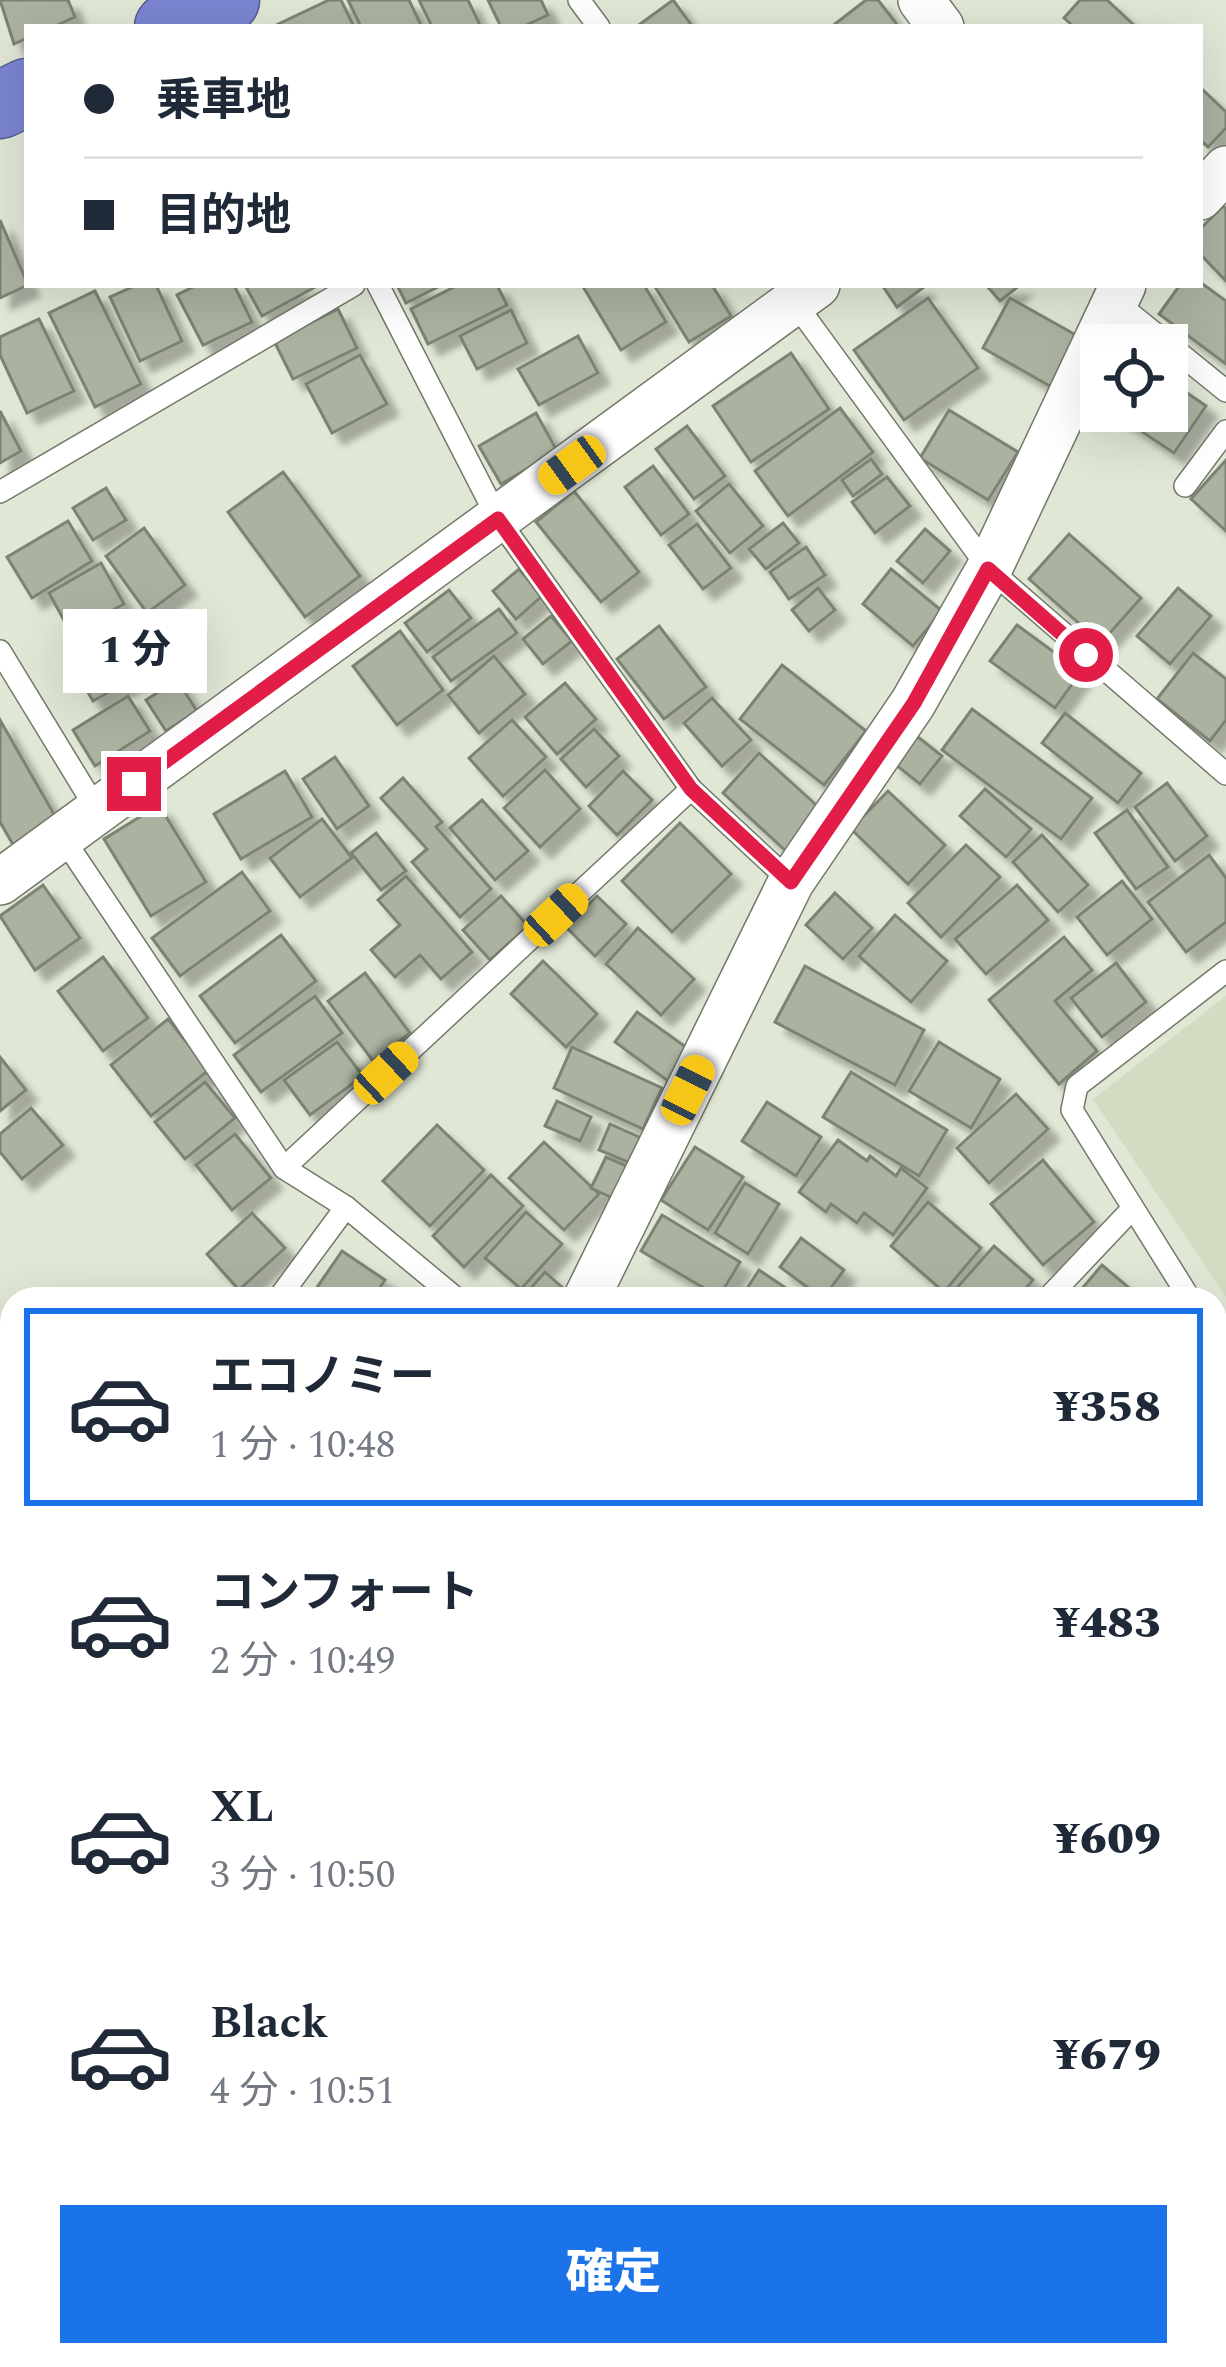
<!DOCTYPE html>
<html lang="ja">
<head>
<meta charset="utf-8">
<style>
  body { margin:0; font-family:Spectral,"Noto Sans JP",serif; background:#f6f6f7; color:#1f2937; height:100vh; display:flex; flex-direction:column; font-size:45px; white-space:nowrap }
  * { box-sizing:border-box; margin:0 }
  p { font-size:39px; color:#747a83 }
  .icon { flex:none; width:66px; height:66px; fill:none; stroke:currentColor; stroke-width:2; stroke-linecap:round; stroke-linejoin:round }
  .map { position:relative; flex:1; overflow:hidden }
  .panel { position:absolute; left:0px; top:1287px; width:1227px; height:1080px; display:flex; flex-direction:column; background:#fff; border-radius:36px 36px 0 0; box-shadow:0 12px 48px #0002 }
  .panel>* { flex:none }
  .guide { position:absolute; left:24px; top:24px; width:1179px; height:264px; border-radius:0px; box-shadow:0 12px 48px #0002; display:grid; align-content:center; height:264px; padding:0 60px; background:#fff }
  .controls { position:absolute; left:1080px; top:324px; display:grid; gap:24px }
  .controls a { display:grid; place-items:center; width:108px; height:108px; border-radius:0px; background:#fff; box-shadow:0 12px 48px #0002; font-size:60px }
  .end { position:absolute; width:54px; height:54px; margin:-27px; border:15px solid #e11d48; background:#fff; box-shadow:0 0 0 6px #fff }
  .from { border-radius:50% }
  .bubble { position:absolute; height:84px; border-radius:0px; background:#fff; box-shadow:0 12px 48px #0002; font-size:39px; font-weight:800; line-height:84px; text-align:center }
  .car { position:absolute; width:36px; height:72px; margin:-36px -18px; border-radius:15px; box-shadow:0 0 9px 3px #0007; background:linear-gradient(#f5c518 24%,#345 0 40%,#f5c518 0 76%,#345 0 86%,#f5c518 0) }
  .guide b { display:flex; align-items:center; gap:42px; height:114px; font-size:45px }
  .guide b+b { border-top:3px solid #e0e1e3 }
  .guide i { width:30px; height:30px; background:#1f2937 }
  ul { padding:21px 0 0; list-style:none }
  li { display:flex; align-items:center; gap:36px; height:198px; margin:0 24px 18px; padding:0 36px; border:6px solid transparent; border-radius:0px }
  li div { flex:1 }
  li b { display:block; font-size:45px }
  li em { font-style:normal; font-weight:800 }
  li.current { border-color:#1a73e8 }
  li>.icon { width:108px; height:108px; stroke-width:1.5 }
  .cta { display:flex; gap:24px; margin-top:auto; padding:24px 60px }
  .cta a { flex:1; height:138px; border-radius:0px; background:#1a73e8; color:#fff; font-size:48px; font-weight:800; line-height:138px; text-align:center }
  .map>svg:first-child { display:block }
</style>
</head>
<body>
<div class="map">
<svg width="1226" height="2367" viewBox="0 0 1226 2367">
  <defs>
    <filter id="shadow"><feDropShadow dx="11" dy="11" stdDeviation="3" flood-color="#0004"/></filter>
  </defs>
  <rect width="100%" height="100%" fill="#e0e7d5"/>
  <path fill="#d2dcc3" d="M1226,996V1297L1093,1099Z"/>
  <g fill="#abb2a0" stroke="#7c8373" stroke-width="3" filter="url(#shadow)">
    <path d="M0,0H68L75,17L53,27H27V38L14,44Z"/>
    <path d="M329,0H341L354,27H272Z"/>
    <path d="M348,0H409L422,27H361Z"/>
    <path d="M419,0H468L481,27H432Z"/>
    <path d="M488,0H541L548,15L522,27H501Z"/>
    <path d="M673,0L693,27H636Z"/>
    <path d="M866,0H878L899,27H831Z"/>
    <path d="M1080,0H1107L1136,27H1074L1064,18Z"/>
    <path d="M1202,89L1226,112V128L1208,147L1200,140Z"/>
    <path d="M1223,206L1226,209V281L1200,254V229Z"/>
    <path d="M0,220L28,285L0,298Z"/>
    <path d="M1200,282L1226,301V364L1159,314L1180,285Z"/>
    <path d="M137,285H156L182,341L140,361L110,297Z"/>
    <path d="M197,285H234L252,322L203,345L177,295Z"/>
    <path d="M245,285H319L262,316Z"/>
    <path d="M397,285H442L406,303Z"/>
    <path d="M458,285H497L507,305L428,344L411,309Z"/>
    <path d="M582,285H644L666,322L621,350Z"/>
    <path d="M654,285H712L731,316L689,342Z"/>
    <path d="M882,285H922L924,287L897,307Z"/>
    <path d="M986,285H1020L1000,301Z"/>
    <path d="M95,291L141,384L95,407L49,313Z"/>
    <path d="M928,298L978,368L904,420L854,350Z"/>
    <path d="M1010,298L1083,339L1055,389L983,348Z"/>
    <path d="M338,309L357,348L293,379L274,341Z"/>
    <path d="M511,310L527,343L477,369L460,336Z"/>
    <path d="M39,319L74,391L27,413L0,355V337Z"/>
    <path d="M578,336L598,373L539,405L518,369Z"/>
    <path d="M791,353L829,409L751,462L713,406Z"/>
    <path d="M360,355L387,404L332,433L306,384Z"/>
    <path d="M1167,379L1206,406L1174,453L1111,411H1167Z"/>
    <path d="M840,408L873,452L788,516L755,471Z"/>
    <path d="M949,410L1018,452L988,500L920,458Z"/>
    <path d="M0,411L21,451L0,463Z"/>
    <path d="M536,413L557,451L501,484L479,446Z"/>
    <path d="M687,426L725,476L694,499L656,449Z"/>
    <path d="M871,459L882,474L853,496L842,480Z"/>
    <path d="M1226,460V531L1191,499Z"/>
    <path d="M653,466L689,514L661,535L625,487Z"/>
    <path d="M283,472L360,576L305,617L228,512Z"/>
    <path d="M887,477L910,506L875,533L852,502Z"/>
    <path d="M729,484L763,526L730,553L696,511Z"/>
    <path d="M106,488L126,520L93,540L73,508Z"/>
    <path d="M574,491L639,572L601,602L536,522Z"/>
    <path d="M68,521L92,561L32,598L7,557Z"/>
    <path d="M783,523L799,543L766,569L749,549Z"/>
    <path d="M697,524L731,568L703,589L669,545Z"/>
    <path d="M144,528L185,585L147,613L106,556Z"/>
    <path d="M925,529L950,551L923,583L897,561Z"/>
    <path d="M1069,534L1141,598L1101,643L1029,579Z"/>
    <path d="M806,547L825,575L789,599L770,572Z"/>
    <path d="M101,563L124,604L71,633L49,593Z"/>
    <path d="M519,569L542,596L516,619L493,591Z"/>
    <path d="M891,569L942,611L913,646L863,604Z"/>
    <path d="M818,588L835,610L809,631L792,610Z"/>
    <path d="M1178,588L1211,616L1170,664L1137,636Z"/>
    <path d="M449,590L471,618L427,652L405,623Z"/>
    <path d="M499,609L517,633L451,681L433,657Z"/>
    <path d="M551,616L572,641L543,664L523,639Z"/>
    <path d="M118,625L145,672L93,701L66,654Z"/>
    <path d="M1017,625L1081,672L1055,708L990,661Z"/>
    <path d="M659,626L706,687L664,719L617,659Z"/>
    <path d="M400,631L443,690L397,725L353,666Z"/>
    <path d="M1193,653L1226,679V720L1210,741L1157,699Z"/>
    <path d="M494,656L525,694L479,733L448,695Z"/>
    <path d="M782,665L866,731L824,785L740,719Z"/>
    <path d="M177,680L197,711L166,731L146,700Z"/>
    <path d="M565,683L596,719L557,754L525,717Z"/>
    <path d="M128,696L150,731L95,766L73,730Z"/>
    <path d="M712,698L751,740L722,766L684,723Z"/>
    <path d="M972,709L1092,798L1061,839L942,750Z"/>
    <path d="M1065,713L1141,773L1118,803L1042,743Z"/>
    <path d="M0,720L59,823L15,848L0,822Z"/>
    <path d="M512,720L546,757L503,796L469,758Z"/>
    <path d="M594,729L619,756L586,787L561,759Z"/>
    <path d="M913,733L942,756L920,784L891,761Z"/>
    <path d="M759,753L825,813L788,853L723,793Z"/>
    <path d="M335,757L369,806L337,829L303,779Z"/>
    <path d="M545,770L580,809L540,847L504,808Z"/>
    <path d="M285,771L312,817L241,859L214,814Z"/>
    <path d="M623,771L652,800L617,835L589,806Z"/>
    <path d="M403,778L442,822L436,827L491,889L460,917L412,862L427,849L381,798Z"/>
    <path d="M1167,783L1207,836L1175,861L1135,807Z"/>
    <path d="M985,789L1031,829L1006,857L960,816Z"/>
    <path d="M888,791L945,845L908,884L851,829Z"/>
    <path d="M482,800L528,851L495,880L450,828Z"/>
    <path d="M159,805L206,882L151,916L104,839Z"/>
    <path d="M1127,810L1168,867L1136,889L1095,833Z"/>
    <path d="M322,819L352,858L300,897L270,858Z"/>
    <path d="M680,823L731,874L672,932L622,881Z"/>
    <path d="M376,833L406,871L381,890L351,853Z"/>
    <path d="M1042,835L1088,885L1058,912L1013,862Z"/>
    <path d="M966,845L1000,877L941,937L908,903Z"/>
    <path d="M1209,855L1226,878V922L1186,952L1148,902Z"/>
    <path d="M242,872L270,911L180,976L152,938Z"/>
    <path d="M406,876L472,952L441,979L420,955L395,977L371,950L400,925L378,900Z"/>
    <path d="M1122,881L1152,919L1107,955L1077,917Z"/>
    <path d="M43,885L80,938L35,970L0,916Z"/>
    <path d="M1017,885L1048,920L986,974L955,939Z"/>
    <path d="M835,893L872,928L843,959L806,925Z"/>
    <path d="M501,896L528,926L490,960L463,930Z"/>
    <path d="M597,896L626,924L595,956L566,927Z"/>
    <path d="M895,915L947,961L911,1002L859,956Z"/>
    <path d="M638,928L694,979L661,1015L606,964Z"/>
    <path d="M281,935L316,981L235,1043L200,996Z"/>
    <path d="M1064,937L1092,970L1055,1001L1097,1051L1059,1084L989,1000Z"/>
    <path d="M103,957L148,1018L103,1051L58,991Z"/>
    <path d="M543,961L597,1014L566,1047L511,994Z"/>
    <path d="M1116,963L1146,1002L1102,1037L1071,998Z"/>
    <path d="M805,966L924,1030L895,1085L775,1022Z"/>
    <path d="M365,973L410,1033L373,1061L328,1001Z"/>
    <path d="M315,996L342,1033L261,1092L234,1055Z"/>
    <path d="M637,1012L690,1050L668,1081L615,1042Z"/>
    <path d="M168,1019L209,1070L151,1116L111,1065Z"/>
    <path d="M337,1042L363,1076L310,1115L284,1080Z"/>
    <path d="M939,1042L1000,1079L971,1128L909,1091Z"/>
    <path d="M572,1047L662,1088L643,1129L554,1088Z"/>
    <path d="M0,1057L26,1090L0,1111Z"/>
    <path d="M851,1072L947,1130L919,1176L823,1117Z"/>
    <path d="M205,1082L235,1118L185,1159L155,1122Z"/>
    <path d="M1016,1094L1048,1129L989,1183L957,1148Z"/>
    <path d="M557,1101L591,1117L580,1141L545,1126Z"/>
    <path d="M767,1102L821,1137L796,1176L742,1141Z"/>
    <path d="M31,1108L63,1145L22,1179L0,1152V1134Z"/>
    <path d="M610,1124L648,1141L637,1166L599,1150Z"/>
    <path d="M437,1125L484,1170L430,1226L383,1181Z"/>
    <path d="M235,1134L271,1178L232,1210L196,1165Z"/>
    <path d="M838,1140L867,1161L870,1156L896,1176L901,1168L927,1188L893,1235L864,1213L857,1223L831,1204L826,1212L799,1192Z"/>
    <path d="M544,1142L599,1194L564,1230L509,1178Z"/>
    <path d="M695,1147L743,1177L708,1230L661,1200Z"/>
    <path d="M606,1157L636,1170L621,1202L591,1188Z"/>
    <path d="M1043,1160L1094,1222L1043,1265L991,1204Z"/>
    <path d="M491,1175L523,1206L464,1267L433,1236Z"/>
    <path d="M745,1183L779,1204L748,1254L715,1233Z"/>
    <path d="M928,1202L981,1248L944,1292L891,1246Z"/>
    <path d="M526,1212L562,1244L521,1289L485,1258Z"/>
    <path d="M252,1213L285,1248L239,1290L207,1254Z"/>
    <path d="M662,1215L740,1262L719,1297L641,1251Z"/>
    <path d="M801,1238L844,1270L823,1299L780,1267Z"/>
    <path d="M994,1246L1033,1280L1016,1299H947Z"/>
    <path d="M342,1251L385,1280L372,1299H309Z"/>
    <path d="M1102,1265L1142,1299H1073Z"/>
    <path d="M759,1270L802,1299H740Z"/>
    <path d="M545,1272L575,1299H521Z"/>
    <path d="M1226,1450V1479L1215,1469Z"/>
    <path d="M1215,1495L1226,1505V1533L1215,1545Z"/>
    <path d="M1218,1560L1226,1567V1616L1215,1628Z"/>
    <path d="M0,1654L12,1666V1727L2,1737Z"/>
    <path d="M1226,1658V1746L1215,1730V1666Z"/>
    <path d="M0,2108L12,2124L0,2134Z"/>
    <path d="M1215,2268L1226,2280V2318L1215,2328Z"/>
    <path d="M1226,2332V2359L1215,2343Z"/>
    <path d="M130,2355H161L150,2367Z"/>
    <path d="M411,2355H501L488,2367H423Z"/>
    <path d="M511,2355H537L548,2367H498Z"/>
    <path d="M653,2355H706L690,2367H662Z"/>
    <path d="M722,2355H737L749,2367H709Z"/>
    <path d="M755,2355H807L795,2367H766Z"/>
    <path d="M819,2355H826L838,2367H807Z"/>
  </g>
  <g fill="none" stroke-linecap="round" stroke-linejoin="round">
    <defs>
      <g id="lane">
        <path d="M579,0L599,27"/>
        <path d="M378,285L498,519L691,789L791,882"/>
        <path d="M792,299L989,569L1226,774"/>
        <path d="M1116,302L1226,391"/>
        <path d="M1185,486L1226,431"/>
        <path d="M0,492L354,285"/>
        <path d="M0,651L97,810"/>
        <path d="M63,838L284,1168"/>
        <path d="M278,1299L346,1207"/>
        <path d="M457,1299L346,1207L284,1168L691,789"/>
        <path d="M1047,1299L1132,1209"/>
        <path d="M1190,1299L1072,1110L1077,1086L1226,971"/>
        <path d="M1215,1338L1226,1356"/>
        <path d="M1215,1436L1226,1425"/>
        <path d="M0,1623L12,1641"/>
        <path d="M1215,1995L1226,2013"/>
        <path d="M0,2004L12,2015"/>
        <path d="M357,2355L370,2367"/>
      </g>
      <g id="street">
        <path d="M921,0L941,27"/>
        <path d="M1200,197L1226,169"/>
        <path d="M0,882L817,285"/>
        <path d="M586,1299L791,882L913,703L989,569L1123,285"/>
      </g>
      <g id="secondary">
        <path d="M1215,2191L1226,2181"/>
        <path d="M1027,2367L1040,2355"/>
      </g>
      <g id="highway">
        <path d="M168,27L226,0"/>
        <path d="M0,105L27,92"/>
      </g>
    </defs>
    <use href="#lane" stroke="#727969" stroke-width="24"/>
    <use href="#street" stroke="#727969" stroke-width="48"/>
    <use href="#secondary" stroke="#727969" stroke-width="66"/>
    <use href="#highway" stroke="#565d8d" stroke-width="69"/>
    <use href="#lane" stroke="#fff" stroke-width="21"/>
    <use href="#street" stroke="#fff" stroke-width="45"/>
    <use href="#secondary" stroke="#fff" stroke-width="63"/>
    <use href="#highway" stroke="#7b85d1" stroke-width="66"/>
  </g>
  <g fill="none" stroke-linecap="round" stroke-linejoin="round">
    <path stroke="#e11d48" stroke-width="15" d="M134,784L498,519L691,789L791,882L914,703L988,569L1086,655"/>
  </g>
</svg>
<div class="controls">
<a><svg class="icon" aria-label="locate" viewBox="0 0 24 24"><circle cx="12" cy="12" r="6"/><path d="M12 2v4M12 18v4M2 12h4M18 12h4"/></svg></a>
</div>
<i class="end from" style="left:1086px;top:655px"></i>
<i class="end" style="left:134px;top:784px"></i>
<div class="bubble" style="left:63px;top:609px;width:144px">1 分</div>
<i class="car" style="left:572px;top:465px;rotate:234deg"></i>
<i class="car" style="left:556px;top:915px;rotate:47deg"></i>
<i class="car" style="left:386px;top:1073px;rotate:47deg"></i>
<i class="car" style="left:688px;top:1090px;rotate:26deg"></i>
<div class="guide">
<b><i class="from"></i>乗車地</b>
<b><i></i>目的地</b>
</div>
<section class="panel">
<ul>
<li class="current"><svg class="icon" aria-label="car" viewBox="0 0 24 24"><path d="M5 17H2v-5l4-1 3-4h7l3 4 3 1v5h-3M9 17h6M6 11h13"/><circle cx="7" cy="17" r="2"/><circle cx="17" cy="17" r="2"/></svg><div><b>エコノミー</b><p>1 分 · 10:48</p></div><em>¥358</em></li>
<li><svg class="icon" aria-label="car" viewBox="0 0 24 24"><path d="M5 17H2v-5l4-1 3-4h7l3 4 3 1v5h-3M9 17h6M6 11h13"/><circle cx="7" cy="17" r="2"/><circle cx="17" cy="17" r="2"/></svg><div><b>コンフォート</b><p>2 分 · 10:49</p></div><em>¥483</em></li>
<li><svg class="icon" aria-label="car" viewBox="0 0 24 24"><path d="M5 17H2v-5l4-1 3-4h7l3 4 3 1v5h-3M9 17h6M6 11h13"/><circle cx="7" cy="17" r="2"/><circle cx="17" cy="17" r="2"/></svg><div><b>XL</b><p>3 分 · 10:50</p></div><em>¥609</em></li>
<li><svg class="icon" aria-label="car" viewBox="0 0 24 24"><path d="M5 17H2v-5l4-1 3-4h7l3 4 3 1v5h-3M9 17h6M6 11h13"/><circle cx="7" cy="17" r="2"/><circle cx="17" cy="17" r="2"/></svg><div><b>Black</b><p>4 分 · 10:51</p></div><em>¥679</em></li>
</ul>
<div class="cta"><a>確定</a></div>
</section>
</div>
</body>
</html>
